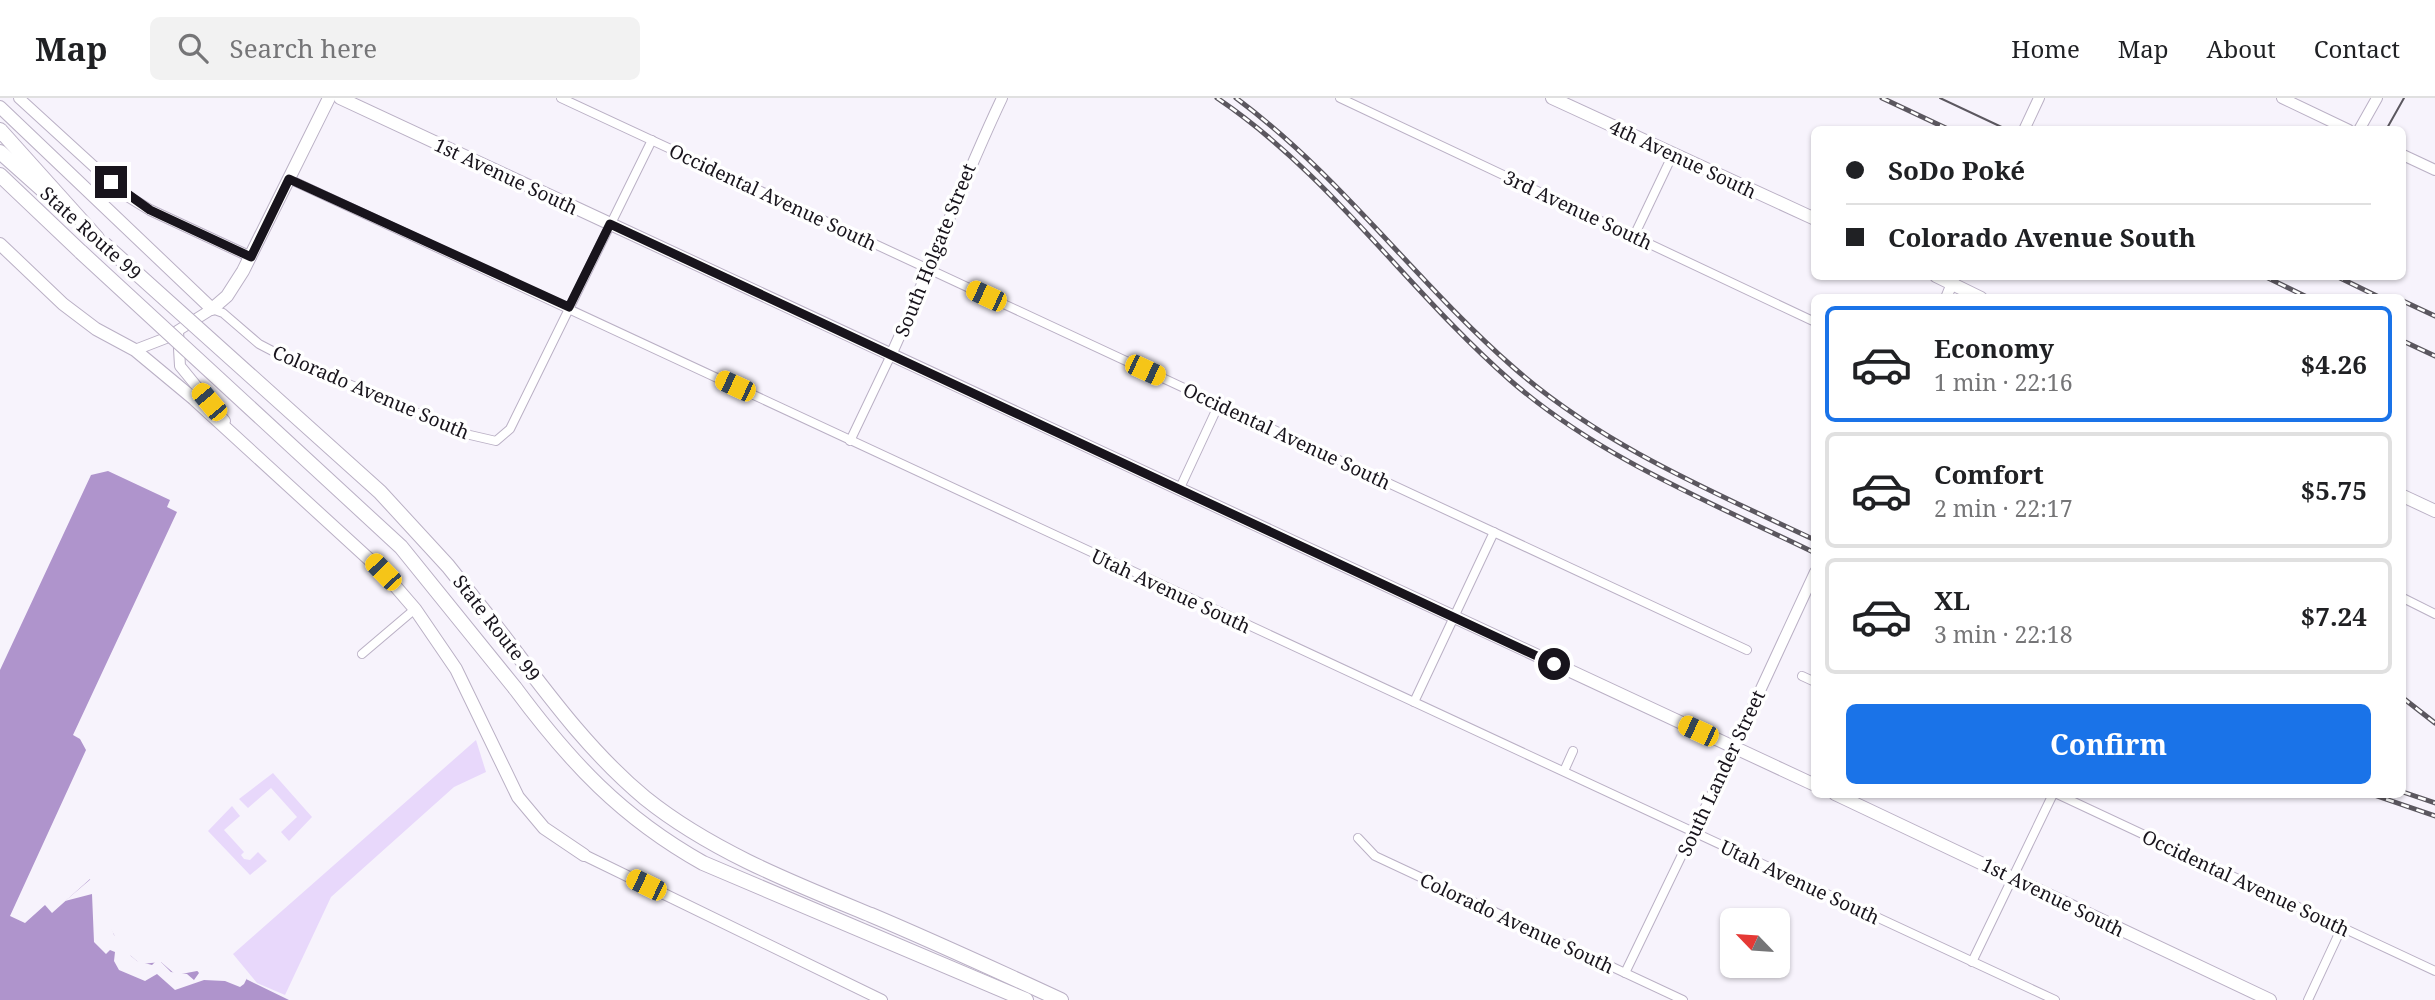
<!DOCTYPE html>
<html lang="en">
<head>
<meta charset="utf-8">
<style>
  body { margin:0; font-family:"Noto Serif",serif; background:#f2f2f2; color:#202124; height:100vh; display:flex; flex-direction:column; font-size:26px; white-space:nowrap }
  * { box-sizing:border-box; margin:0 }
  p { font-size:23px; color:#757577 }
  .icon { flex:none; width:38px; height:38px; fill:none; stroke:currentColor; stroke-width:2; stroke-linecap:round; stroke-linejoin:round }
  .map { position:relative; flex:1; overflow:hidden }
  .drawer { position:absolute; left:1811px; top:196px; width:595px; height:504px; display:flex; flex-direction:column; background:#fff; border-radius:10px; box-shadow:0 2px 5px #0004 }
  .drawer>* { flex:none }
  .hud { position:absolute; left:1811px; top:28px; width:595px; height:154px; border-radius:10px; box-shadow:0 2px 5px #0004; display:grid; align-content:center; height:154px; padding:0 35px; background:#fff }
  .needle { width:46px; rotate:295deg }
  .tools { position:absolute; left:1720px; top:810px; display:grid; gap:14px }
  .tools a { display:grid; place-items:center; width:70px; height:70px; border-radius:10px; background:#fff; box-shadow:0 2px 5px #0004; font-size:35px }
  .end { position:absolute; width:32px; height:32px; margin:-16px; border:9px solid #18141c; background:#fff; box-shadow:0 0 0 4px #fff }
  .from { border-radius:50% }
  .car { position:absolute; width:21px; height:42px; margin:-21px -10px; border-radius:9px; box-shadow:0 0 5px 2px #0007; background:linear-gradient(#f5c518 24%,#345 0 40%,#f5c518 0 76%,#345 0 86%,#f5c518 0) }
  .hud b { display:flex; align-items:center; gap:24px; height:66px; font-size:26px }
  .hud b+b { border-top:2px solid #e0e0e0 }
  .hud i { width:18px; height:18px; background:#202124 }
  ul { padding:12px 0 0; list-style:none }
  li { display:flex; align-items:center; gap:21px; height:116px; margin:0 14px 10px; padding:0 21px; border:4px solid #e0e0e0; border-radius:10px }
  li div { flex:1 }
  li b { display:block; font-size:26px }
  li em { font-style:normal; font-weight:700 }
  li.active { border-color:#1a73e8 }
  li>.icon { width:63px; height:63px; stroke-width:1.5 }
  .primary-button { display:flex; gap:14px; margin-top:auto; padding:14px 35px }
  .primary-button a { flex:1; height:80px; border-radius:10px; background:#1a73e8; color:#fff; font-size:28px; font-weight:700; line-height:80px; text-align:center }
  header { display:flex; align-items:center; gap:42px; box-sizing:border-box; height:98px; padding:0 35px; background:#fff; border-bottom:2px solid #e0e0e0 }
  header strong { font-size:33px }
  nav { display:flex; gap:38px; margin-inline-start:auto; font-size:24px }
  .search { width:490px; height:63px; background:#f2f2f2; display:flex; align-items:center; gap:18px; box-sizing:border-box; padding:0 24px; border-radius:10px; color:#757577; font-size:26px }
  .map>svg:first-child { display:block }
</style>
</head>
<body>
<header>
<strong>Map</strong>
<div class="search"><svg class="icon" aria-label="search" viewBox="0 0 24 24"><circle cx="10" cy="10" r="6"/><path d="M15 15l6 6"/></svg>Search here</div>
<nav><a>Home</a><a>Map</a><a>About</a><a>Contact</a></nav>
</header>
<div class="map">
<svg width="2435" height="902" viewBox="0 0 2435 902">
  <rect width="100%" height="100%" fill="#f7f3fc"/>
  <g fill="#e8d8fb">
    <path d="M476,642L486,674L454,689L331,799L285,897L257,885L233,856Z"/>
    <path d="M273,675L312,719L289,743L281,734L297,719L271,690L248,710L239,701Z"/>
    <path d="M232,708L240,718L224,732L244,754L241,757L244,761L250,762L258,754L267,763L250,777L208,733Z"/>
  </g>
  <path fill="#af94cc" d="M108,373L170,402L167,409L177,414L73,637L80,641L86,652L10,818L25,825L45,807L52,815L90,781C102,814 112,845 141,866L161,864L176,877L197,873L247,879L246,881L289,902H0V572L91,377Z"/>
  <path fill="#f7f3fc" d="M92,780L101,788L106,815L114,837L123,842L131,858L137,863L152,867L158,861L171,874L187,876L194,882L199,875L195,870L223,867L249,876L244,886L240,889L225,883L204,882L175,892L157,876L145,883L119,872L114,863L115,854L110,852L106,856L94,844L92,796L65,803Z"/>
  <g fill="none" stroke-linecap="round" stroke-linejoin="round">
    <defs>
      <g id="street">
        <path d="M561,0L1747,552"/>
        <path d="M1340,0L1815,224"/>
        <path d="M289,81L2055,902"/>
        <path d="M1634,138L1673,56"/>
        <path d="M212,211L223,215L259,246L282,258L470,337L496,343L510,331L652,42"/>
        <path d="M850,343L891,257"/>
        <path d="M1179,392L1219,306"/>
        <path d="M2403,500L2435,516"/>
        <path d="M362,556L415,511"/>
        <path d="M1802,578L1815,584"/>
        <path d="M1414,604L1494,434"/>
        <path d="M1564,673L1573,653"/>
        <path d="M2057,696L2435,873"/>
        <path d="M1358,740L1375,758L1683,902"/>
        <path d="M1972,864L2053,696"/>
        <path d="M1625,875L1734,649"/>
        <path d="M2308,902L2342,829"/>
      </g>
      <g id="secondary">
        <path d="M19,0L124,96L150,112L251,159"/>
        <path d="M2282,0L2349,32"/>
        <path d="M2024,32L2039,0"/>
        <path d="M2359,32L2377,0"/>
        <path d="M2403,57L2435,72"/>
        <path d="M1946,200L1955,178"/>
        <path d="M178,233L180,268L225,323"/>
        <path d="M135,252L166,240L212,211"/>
        <path d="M891,257C930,172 962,84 1002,0"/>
        <path d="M1734,649L1815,474"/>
        <path d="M584,757L882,902"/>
      </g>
      <g id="primary">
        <path d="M340,0L1815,687"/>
        <path d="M1552,0L1815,121"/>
        <path d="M0,9L212,211L227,198L243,173L329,0"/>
        <path d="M0,146L63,206L96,231L135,252L194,301L383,474L415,511L456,571L518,699L544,730L584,757"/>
        <path d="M1936,178L1981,200"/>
        <path d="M2403,398L2435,413"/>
        <path d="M1835,696L2270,902"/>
      </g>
      <g id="highway">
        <path d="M0,32L97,140"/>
        <path d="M0,54L45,94"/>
        <path d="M0,77L81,154"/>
        <path d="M495,527C541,587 586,651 645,700C711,753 793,785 871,817C935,844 998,873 1061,902"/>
        <path d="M515,590C570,664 621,719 703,765L1026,902"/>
      </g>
    </defs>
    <use href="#street" stroke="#bab0c5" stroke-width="10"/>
    <use href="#secondary" stroke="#bab0c5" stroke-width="12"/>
    <use href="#primary" stroke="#bab0c5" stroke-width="14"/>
    <use href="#highway" stroke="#bab0c5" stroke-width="16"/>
    <use href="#street" stroke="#fff" stroke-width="8"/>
    <use href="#secondary" stroke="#fff" stroke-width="10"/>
    <use href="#primary" stroke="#fff" stroke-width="12"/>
    <use href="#highway" stroke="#fff" stroke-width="14"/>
    <g stroke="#5b575f" stroke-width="2">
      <path d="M1940,0L2008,32"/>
      <path d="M2386,32L2404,0"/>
    </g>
    <defs>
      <g id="rail">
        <path d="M1217,0C1330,76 1409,194 1511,283C1600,360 1710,404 1815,455"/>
        <path d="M1236,0C1340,77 1416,184 1513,269C1602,347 1709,392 1815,442"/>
        <path d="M1882,0L1950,32"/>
        <path d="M2264,178L2309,200"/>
        <path d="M2336,178L2381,200"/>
        <path d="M2403,203L2435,218"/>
        <path d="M2403,243L2435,258"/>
        <path d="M2403,600L2435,625"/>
        <path d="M2403,694L2435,705"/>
        <path d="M2371,696L2435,718"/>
      </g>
    </defs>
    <use href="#rail" stroke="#5b575f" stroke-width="5"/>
    <use href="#rail" stroke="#fff" stroke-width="2.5" stroke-dasharray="8" stroke-linecap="butt"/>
    <defs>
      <g id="highway-bridge">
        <path d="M104,146L380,394L448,468L495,527"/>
        <path d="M81,154L401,449L515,590"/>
      </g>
    </defs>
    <use href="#highway-bridge" stroke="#bab0c5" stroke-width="16" stroke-linecap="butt"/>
    <use href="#highway-bridge" stroke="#fff" stroke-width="14"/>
  </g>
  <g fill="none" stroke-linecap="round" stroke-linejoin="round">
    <path stroke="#18141c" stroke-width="9" d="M111,84L150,112L251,159L289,81L569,209L610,126L1554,566"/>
  </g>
  <g text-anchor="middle" stroke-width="7" stroke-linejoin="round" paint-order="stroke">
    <g font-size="19" fill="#18141c" stroke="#fff">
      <text transform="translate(1683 61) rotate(25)" y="7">4th Avenue South</text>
      <text transform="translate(506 78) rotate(25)" y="7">1st Avenue South</text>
      <text transform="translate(773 99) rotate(25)" y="7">Occidental Avenue South</text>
      <text transform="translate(1578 112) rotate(25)" y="7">3rd Avenue South</text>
      <text transform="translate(91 135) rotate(42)" y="7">State Route 99</text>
      <text transform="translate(935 152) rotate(-68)" y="7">South Holgate Street</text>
      <text transform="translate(371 294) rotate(23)" y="7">Colorado Avenue South</text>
      <text transform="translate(1287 338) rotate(25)" y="7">Occidental Avenue South</text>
      <text transform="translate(1171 493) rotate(25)" y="7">Utah Avenue South</text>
      <text transform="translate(497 530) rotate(52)" y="7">State Route 99</text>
      <text transform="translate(1721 675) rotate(-65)" y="7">South Lander Street</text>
      <text transform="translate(1800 784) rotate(25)" y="7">Utah Avenue South</text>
      <text transform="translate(2246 785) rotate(25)" y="7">Occidental Avenue South</text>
      <text transform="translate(2053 799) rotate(26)" y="7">1st Avenue South</text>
      <text transform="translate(1517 825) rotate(25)" y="7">Colorado Avenue South</text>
    </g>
  </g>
</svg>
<div class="tools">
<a><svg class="needle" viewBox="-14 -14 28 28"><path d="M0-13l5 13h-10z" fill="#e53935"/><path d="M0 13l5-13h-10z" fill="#757577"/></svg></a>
</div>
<i class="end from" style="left:1554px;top:566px"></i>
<i class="end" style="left:111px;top:84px"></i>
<i class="car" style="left:986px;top:198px;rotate:295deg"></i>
<i class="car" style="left:1145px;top:272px;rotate:115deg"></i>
<i class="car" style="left:735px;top:288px;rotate:295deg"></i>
<i class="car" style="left:209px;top:304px;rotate:320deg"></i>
<i class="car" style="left:383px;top:474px;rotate:316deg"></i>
<i class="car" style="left:1698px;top:633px;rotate:295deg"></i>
<i class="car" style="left:646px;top:787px;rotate:296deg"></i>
<div class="hud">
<b><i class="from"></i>SoDo Poké</b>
<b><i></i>Colorado Avenue South</b>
</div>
<section class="drawer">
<ul>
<li class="active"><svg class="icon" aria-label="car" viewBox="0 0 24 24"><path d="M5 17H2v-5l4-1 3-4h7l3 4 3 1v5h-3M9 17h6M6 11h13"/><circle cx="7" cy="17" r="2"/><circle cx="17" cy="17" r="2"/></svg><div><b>Economy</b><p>1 min · 22:16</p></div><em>$4.26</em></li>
<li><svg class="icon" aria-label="car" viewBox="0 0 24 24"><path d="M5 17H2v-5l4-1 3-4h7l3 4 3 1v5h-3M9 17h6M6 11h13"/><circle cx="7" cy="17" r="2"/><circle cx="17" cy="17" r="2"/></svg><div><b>Comfort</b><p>2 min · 22:17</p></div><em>$5.75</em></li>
<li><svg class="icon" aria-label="car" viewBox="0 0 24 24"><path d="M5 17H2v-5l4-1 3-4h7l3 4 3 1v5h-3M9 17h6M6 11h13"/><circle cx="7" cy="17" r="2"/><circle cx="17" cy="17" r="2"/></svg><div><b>XL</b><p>3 min · 22:18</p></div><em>$7.24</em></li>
</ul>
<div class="primary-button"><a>Confirm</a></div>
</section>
</div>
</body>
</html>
